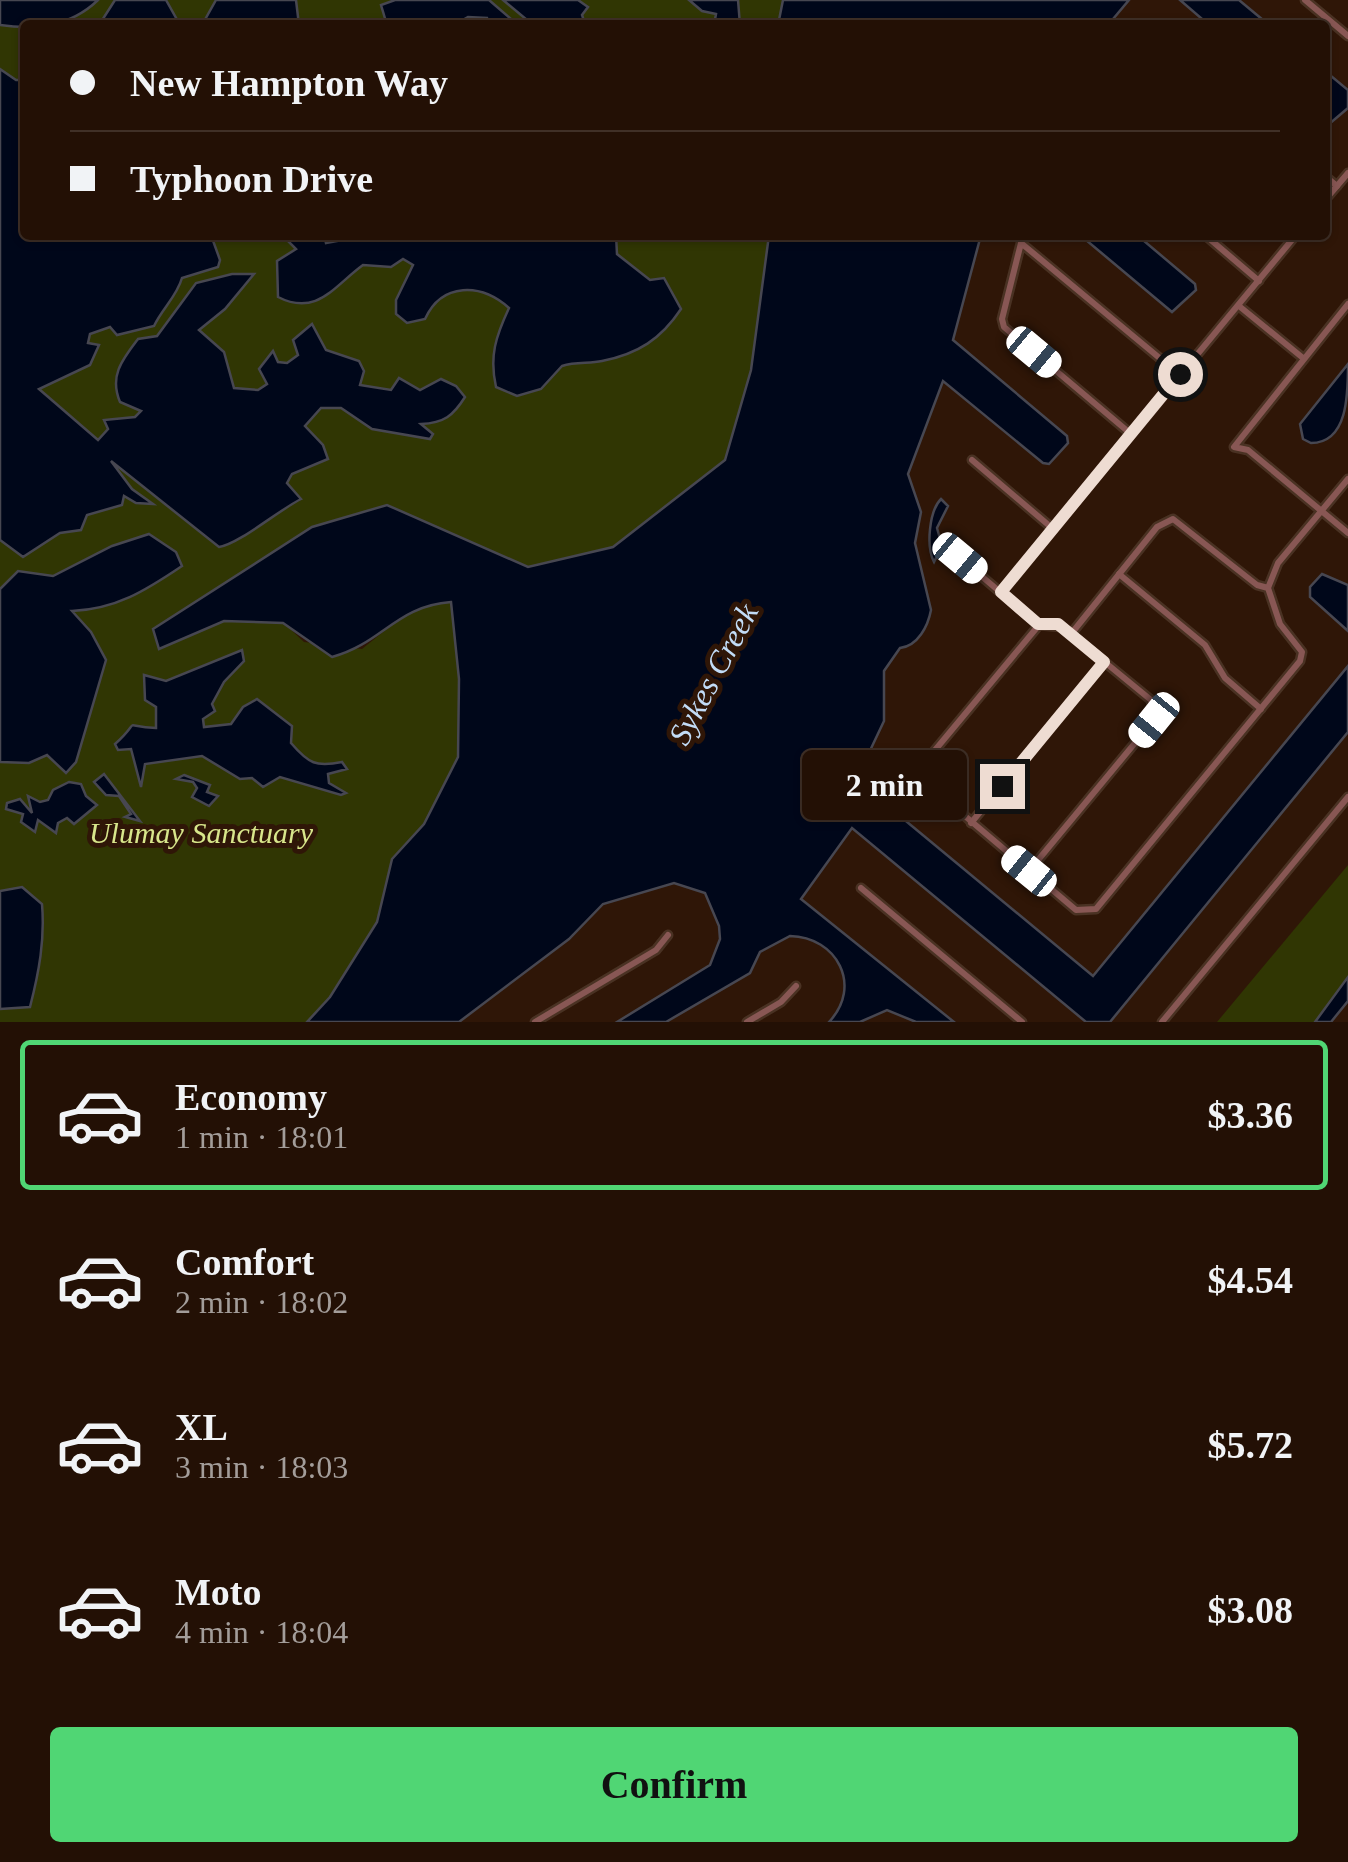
<!DOCTYPE html>
<html lang="en">
<head>
<meta charset="utf-8">
<style>
  body { margin:0; font-family:"Times New Roman",serif; background:#2b190f; color:#f1f3f6; height:100vh; display:flex; flex-direction:column; font-size:38px; white-space:nowrap }
  * { box-sizing:border-box; margin:0 }
  p { font-size:32px; color:#a39d9a }
  .icon { flex:none; width:55px; height:55px; fill:none; stroke:currentColor; stroke-width:2; stroke-linecap:round; stroke-linejoin:round }
  .map { position:relative; height:1022px; overflow:hidden }
  .sheet { display:flex; flex-direction:column; background:#231005; flex:1 }
  .sheet>* { flex:none }
  .guide { position:absolute; left:20px; top:20px; width:1310px; height:220px; border-radius:10px; box-shadow:0 2px 8px #0004,0 0 0 2px #403027; display:grid; align-content:center; height:220px; padding:0 50px; background:#231005 }
  .end { position:absolute; width:45px; height:45px; margin:-22px; border:12px solid #eedcd2; background:#111; box-shadow:0 0 0 5px #111 }
  .from { border-radius:50% }
  .bubble { position:absolute; height:70px; border-radius:10px; background:#231005; box-shadow:0 2px 8px #0004,0 0 0 2px #403027; font-size:32px; font-weight:800; line-height:70px; text-align:center }
  .car { position:absolute; width:30px; height:60px; margin:-30px -15px; border-radius:12px; box-shadow:0 0 8px 2px #0007; background:linear-gradient(#fff 24%,#345 0 40%,#fff 0 76%,#345 0 86%,#fff 0) }
  .guide b { display:flex; align-items:center; gap:35px; height:95px; font-size:38px }
  .guide b+b { border-top:2px solid #403027 }
  .guide i { width:25px; height:25px; background:#f1f3f6 }
  ul { padding:18px 0 0; list-style:none }
  li { display:flex; align-items:center; gap:30px; height:150px; margin:0 20px 15px; padding:0 30px; border:5px solid transparent; border-radius:10px }
  li div { flex:1 }
  li b { display:block; font-size:38px }
  li em { font-style:normal; font-weight:800 }
  li.current { border-color:#50d674 }
  li>.icon { width:90px; height:90px; stroke-width:1.5 }
  .action { display:flex; gap:20px; margin-top:auto; padding:20px 50px }
  .action a { flex:1; height:115px; border-radius:10px; background:#50d674; color:#111; font-size:40px; font-weight:800; line-height:115px; text-align:center }
  .map>svg:first-child { display:block }
</style>
</head>
<body>
<div class="map">
<svg width="1348" height="1022" viewBox="0 0 1348 1022">
  <rect width="100%" height="100%" fill="#2f1607"/>
  <g fill="#303603">
    <path d="M0,0H783L778,25H25V235H769L751,370L725,460L612,547L528,567L232,578L153,629L159,649L224,621L284,623L304,642L362,649L414,607L451,602L459,679L458,757L424,824L392,859L377,922L330,997L307,1022H0Z"/>
    <path d="M1348,865V977L1315,1022H1217Z"/>
  </g>
  <g fill="#00071a" stroke="#474751" stroke-width="2.5">
    <path d="M0,0H98C70,27 35,30 0,25Z"/>
    <path d="M115,0H166L180,25H99Z"/>
    <path d="M216,0H296L299,25H202Z"/>
    <path d="M395,0H489L518,25H489L487,18L468,17L454,25H387L381,5Z"/>
    <path d="M503,0H578L588,7L582,15L584,21L600,25H533Z"/>
    <path d="M689,0H738L740,25H714L716,14L702,11Z"/>
    <path d="M783,0H1129L1108,25H778Z"/>
    <path d="M1180,0H1239L1269,25H1209Z"/>
    <path d="M0,69L16,80H25V235H211L220,260L218,267L182,278C177,296 162,309 154,326L117,335L110,327L90,334L88,343L99,345L90,365L39,389L98,440L108,429L104,420L135,417L141,411L120,402C109,376 122,360 138,339L157,336L196,283L232,274H254L225,309L199,330L224,352L234,388L258,390L267,384L259,369L273,351L278,362L287,363L298,355L293,340L312,324L326,350L359,361L364,371L360,385L391,390L399,378L420,390L441,379L456,386L465,397C453,416 444,423 421,424L433,434L430,439L372,429L341,408H321L305,426L323,445L328,459L292,474L287,483L301,499C279,510 239,544 219,547L111,461L132,489L153,504L136,503L124,496L122,505L87,515L81,530L60,533L23,557L0,540Z"/>
    <path d="M1325,71L1348,90V108L1328,125Z"/>
    <path d="M282,235H324L326,243L369,235H616L617,254L650,280L664,278L681,309C661,339 638,354 602,361C589,364 576,361 562,366L541,389L517,396L496,387C489,356 496,336 509,308C481,283 442,282 425,319L407,323L396,314V300L413,265L403,259L391,267L363,265C334,286 317,317 278,297L277,261L296,249Z"/>
    <path d="M769,235H981L953,340L1067,436L1068,443L1049,464L1043,463L943,381L908,474L921,512L915,543L931,610C928,626 918,646 900,648L884,671V721L858,776L860,783L1093,976L1348,666V732L1110,1022H1086L852,828L801,899L954,1022H916L887,1010L860,1022H829C863,986 837,937 790,936L760,952L750,973L666,1022H617L710,965L720,939L719,926L705,893L674,883L603,904L569,939L459,1022H307L330,997L377,922L392,859L424,824L458,757L459,679L451,602C396,606 383,643 332,657L283,623L224,621L159,649L153,629L312,527L387,505L528,567L613,547L725,460L751,370Z"/>
    <path d="M1080,235H1137L1195,284L1196,290L1172,312Z"/>
    <path d="M1348,364C1348,394 1348,443 1311,443L1303,439L1300,424Z"/>
    <path d="M941,499L948,506L937,528L942,546L934,562C926,547 929,511 941,499Z"/>
    <path d="M149,534L176,552L182,566C145,591 116,609 72,611L91,632L106,660L76,762L66,773L47,755L29,763L0,762V589L18,571L53,576L112,546Z"/>
    <path d="M1322,574L1348,585V631L1310,597V587Z"/>
    <path d="M242,650L244,661L224,682L212,704L215,711L203,719L204,727L231,724L243,707L257,699L292,726L291,743C309,764 316,767 342,762L347,769L328,774L329,783L346,793L341,795L280,777L263,787L252,778L240,779L202,756L145,764L141,787L131,749L118,750L115,744C144,718 118,726 156,728V707L145,700L144,675L166,681Z"/>
    <path d="M104,774L140,821L125,817L131,814L119,796L106,795L94,782Z"/>
    <path d="M184,775L210,785L207,792L218,796L209,806L192,797L197,788L193,782L176,779Z"/>
    <path d="M69,782L81,784L86,796L97,805L74,824L67,818L58,823L56,833L38,820L35,832L21,822L23,814L6,809L7,803L20,799L32,813L28,796L40,802L48,800L53,790Z"/>
    <path d="M22,887L42,904C45,940 39,972 30,1007L0,1009V891Z"/>
    <path d="M1348,977V1001L1331,1022H1315Z"/>
  </g>
  <g fill="none" stroke-linecap="round" stroke-linejoin="round">
    <defs>
      <g id="minor">
        <path d="M1305,0L1348,36"/>
        <path d="M1325,176L1337,186"/>
        <path d="M1325,200L1348,173"/>
        <path d="M1205,235L1259,281"/>
        <path d="M1348,304L1234,447L1248,450L1348,533"/>
        <path d="M1239,306L1303,358"/>
        <path d="M1131,434L1004,327L1002,319L1021,243L1180,375"/>
        <path d="M972,460L1052,528"/>
        <path d="M960,558L1039,625L1062,627L1151,700L1154,720L1029,871"/>
        <path d="M1119,574L1205,645L1225,678L1261,709"/>
        <path d="M1268,588L1278,563L1348,479"/>
        <path d="M1001,592L1296,235"/>
        <path d="M1039,625L921,767L920,778L1076,910L1096,909L1300,661L1302,652L1280,624L1268,588L1257,585L1173,519L1157,527L1071,634"/>
        <path d="M971,823L1104,662"/>
        <path d="M861,888L1022,1022"/>
        <path d="M535,1022L656,950L668,935"/>
        <path d="M747,1022L781,1002L796,986"/>
        <path d="M1162,1022L1348,797"/>
      </g>
    </defs>
    <use href="#minor" stroke="#4a3223" stroke-width="11"/>
    <use href="#minor" stroke="#885754" stroke-width="6"/>
  </g>
  <g fill="none" stroke-linecap="round" stroke-linejoin="round">
    <path stroke="#eedcd2" stroke-width="12" d="M1002,786L1104,662L1058,624H1038L1001,592L1180,374"/>
  </g>
  <g text-anchor="middle" stroke-width="10" stroke-linejoin="round" paint-order="stroke">
    <g font-size="30" font-style="italic" fill="#d8e68b" stroke="#2f1607">
      <text x="201" y="843">Ulumay Sanctuary</text>
    </g>
    <g font-size="32" font-style="italic" fill="#c2dcf7" stroke="#2f1607">
      <text transform="translate(713 674) rotate(-62)" y="11">Sykes Creek</text>
    </g>
  </g>
</svg>
<i class="end from" style="left:1180px;top:374px"></i>
<i class="end" style="left:1002px;top:786px"></i>
<div class="bubble" style="left:802px;top:750px;width:165px">2 min</div>
<i class="car" style="left:1034px;top:352px;rotate:130deg"></i>
<i class="car" style="left:960px;top:558px;rotate:130deg"></i>
<i class="car" style="left:1154px;top:720px;rotate:219deg"></i>
<i class="car" style="left:1029px;top:871px;rotate:309deg"></i>
<div class="guide">
<b><i class="from"></i>New Hampton Way</b>
<b><i></i>Typhoon Drive</b>
</div>
</div>
<section class="sheet">
<ul>
<li class="current"><svg class="icon" aria-label="car" viewBox="0 0 24 24"><path d="M5 17H2v-5l4-1 3-4h7l3 4 3 1v5h-3M9 17h6M6 11h13"/><circle cx="7" cy="17" r="2"/><circle cx="17" cy="17" r="2"/></svg><div><b>Economy</b><p>1 min · 18:01</p></div><em>$3.36</em></li>
<li><svg class="icon" aria-label="car" viewBox="0 0 24 24"><path d="M5 17H2v-5l4-1 3-4h7l3 4 3 1v5h-3M9 17h6M6 11h13"/><circle cx="7" cy="17" r="2"/><circle cx="17" cy="17" r="2"/></svg><div><b>Comfort</b><p>2 min · 18:02</p></div><em>$4.54</em></li>
<li><svg class="icon" aria-label="car" viewBox="0 0 24 24"><path d="M5 17H2v-5l4-1 3-4h7l3 4 3 1v5h-3M9 17h6M6 11h13"/><circle cx="7" cy="17" r="2"/><circle cx="17" cy="17" r="2"/></svg><div><b>XL</b><p>3 min · 18:03</p></div><em>$5.72</em></li>
<li><svg class="icon" aria-label="car" viewBox="0 0 24 24"><path d="M5 17H2v-5l4-1 3-4h7l3 4 3 1v5h-3M9 17h6M6 11h13"/><circle cx="7" cy="17" r="2"/><circle cx="17" cy="17" r="2"/></svg><div><b>Moto</b><p>4 min · 18:04</p></div><em>$3.08</em></li>
</ul>
<div class="action"><a>Confirm</a></div>
</section>
</body>
</html>
